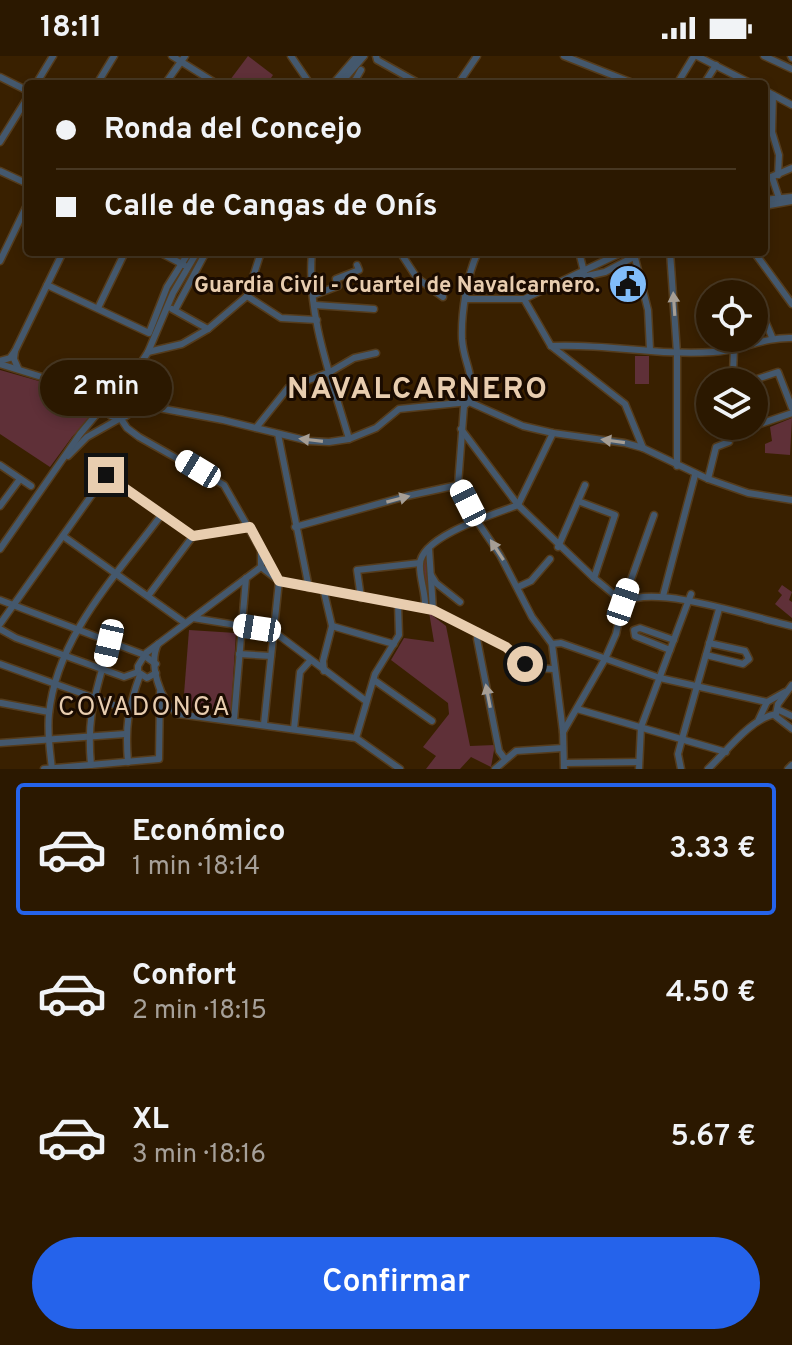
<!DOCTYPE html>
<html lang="es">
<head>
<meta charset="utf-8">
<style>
  body { margin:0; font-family:Overpass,sans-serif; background:#33210a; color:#f1f3f6; height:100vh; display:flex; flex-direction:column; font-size:30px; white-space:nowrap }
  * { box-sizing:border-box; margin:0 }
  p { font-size:26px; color:#a6a099 }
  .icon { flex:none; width:44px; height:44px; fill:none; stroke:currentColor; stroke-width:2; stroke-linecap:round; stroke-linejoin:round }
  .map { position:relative; height:713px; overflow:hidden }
  .drawer { display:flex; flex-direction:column; background:#2b1800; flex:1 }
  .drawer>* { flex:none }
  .hud { position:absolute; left:24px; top:24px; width:744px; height:176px; border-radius:8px; box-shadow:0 4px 12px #0003,0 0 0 2px #473722; display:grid; align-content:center; height:176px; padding:0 32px; background:#2b1800 }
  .tools { position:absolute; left:696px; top:224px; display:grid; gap:16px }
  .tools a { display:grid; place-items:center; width:72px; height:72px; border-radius:50%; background:#2b1800; box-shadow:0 4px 12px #0003,0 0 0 2px #473722; font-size:40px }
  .end { position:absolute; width:36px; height:36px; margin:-18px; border:10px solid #e8cdaf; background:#111; box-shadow:0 0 0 4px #111 }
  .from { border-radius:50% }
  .bubble { position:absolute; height:56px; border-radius:28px; background:#2b1800; box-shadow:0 4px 12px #0003,0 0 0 2px #473722; font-size:26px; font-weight:600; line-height:56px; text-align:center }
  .car { position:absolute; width:24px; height:48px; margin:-24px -12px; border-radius:10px; box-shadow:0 0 6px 2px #0007; background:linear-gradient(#fff 24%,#345 0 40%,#fff 0 76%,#345 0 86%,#fff 0) }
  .hud b { display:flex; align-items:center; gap:28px; height:76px; font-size:30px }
  .hud b+b { border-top:2px solid #473722 }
  .hud i { width:20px; height:20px; background:#f1f3f6 }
  ul { padding:14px 0 0; list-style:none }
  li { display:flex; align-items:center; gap:24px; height:132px; margin:0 16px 12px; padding:0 16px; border:4px solid transparent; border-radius:8px }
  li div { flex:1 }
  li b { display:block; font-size:30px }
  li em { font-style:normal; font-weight:600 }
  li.on { border-color:#2563eb }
  li>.icon { width:72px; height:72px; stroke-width:1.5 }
  .primary-button { display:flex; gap:16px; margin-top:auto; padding:16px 32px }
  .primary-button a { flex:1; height:92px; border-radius:48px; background:#2563eb; color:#fff; font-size:32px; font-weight:600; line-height:92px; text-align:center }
  .status { display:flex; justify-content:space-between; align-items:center; height:56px; padding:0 40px; background:#2b1800; direction:ltr }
  .status svg { height:22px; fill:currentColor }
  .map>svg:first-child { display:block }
</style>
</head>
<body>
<div class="status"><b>18:11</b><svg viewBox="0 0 49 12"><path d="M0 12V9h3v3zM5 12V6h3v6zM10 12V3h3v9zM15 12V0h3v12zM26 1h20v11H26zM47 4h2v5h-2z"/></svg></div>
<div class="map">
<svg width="792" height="713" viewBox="0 0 792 713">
  <rect width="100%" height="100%" fill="#392000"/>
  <g fill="#5f3038">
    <path d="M248,0L273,19L267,28H236L230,24Z"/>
    <rect x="635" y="300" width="14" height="28"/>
    <path d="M0,314L88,339L102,348L72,381L50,411L0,378Z"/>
    <path d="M792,362L790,399L765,397V388L772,385L770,371Z"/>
    <path d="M428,501L433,560L446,570L470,690L495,689L491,711L471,701L460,713H426L436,700L423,691L449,658L448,647L391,604L404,582L434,586L422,514V507Z"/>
    <path d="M782,529L792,536L789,544L792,546V562L775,548L782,539L778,535Z"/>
    <path d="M189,574L236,577L231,655L183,651Z"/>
  </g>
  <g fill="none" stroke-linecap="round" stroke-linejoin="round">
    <defs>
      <g id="minor">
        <path d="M172,0L217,28"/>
        <path d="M291,0L310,28"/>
        <path d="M376,0L377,4L420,28"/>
        <path d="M564,0L635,28"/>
        <path d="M697,0L752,28"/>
        <path d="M764,0L792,13"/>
        <path d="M791,0L792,2"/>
        <path d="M0,21L28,35"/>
        <path d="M36,28L53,0"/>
        <path d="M97,28L114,0"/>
        <path d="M165,28L185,0"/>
        <path d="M333,28L357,0"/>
        <path d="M340,28L364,0"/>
        <path d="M353,28L361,14"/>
        <path d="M458,28L477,0"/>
        <path d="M677,28L694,0"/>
        <path d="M704,28L716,9"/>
        <path d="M764,34L792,49"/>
        <path d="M773,39L772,76L779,99L778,119"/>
        <path d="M0,86L28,41"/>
        <path d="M0,115L28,128"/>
        <path d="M772,121L779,142"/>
        <path d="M764,124L792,112"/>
        <path d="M764,144L792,141"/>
        <path d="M764,150L792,145"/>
        <path d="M159,196L184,209"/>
        <path d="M312,196C306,258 332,324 349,383"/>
        <path d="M400,196L417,222L443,241"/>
        <path d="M478,196C467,218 461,258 462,283C464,310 475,314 469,346L464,350L458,429L477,465L500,499L532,561L552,588L563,676L564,713"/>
        <path d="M579,196L584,216"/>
        <path d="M670,196L677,297V410"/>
        <path d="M754,196L792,248"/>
        <path d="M635,202L648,254L650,294"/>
        <path d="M0,205L28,147"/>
        <path d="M560,226L605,216L643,196"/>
        <path d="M47,229L149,277L167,231L189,196"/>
        <path d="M314,239L338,230L336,223L359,214L357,209"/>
        <path d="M247,240L281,262L317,264"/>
        <path d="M466,243H524L623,196"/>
        <path d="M524,243L551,290L625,348L643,392"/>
        <path d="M315,249L374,253"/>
        <path d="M98,252L125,196"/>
        <path d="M172,253L208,273"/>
        <path d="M175,254L206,196"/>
        <path d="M754,258L763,260L772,281"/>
        <path d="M551,290C605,287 659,300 713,296C741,295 763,281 792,282"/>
        <path d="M734,293L733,317L736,326"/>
        <path d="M15,295L63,196"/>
        <path d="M148,296L182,288L208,273L247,240L261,196"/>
        <path d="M0,305L10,302L15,295L14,303L18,312"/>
        <path d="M0,308L110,342"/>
        <path d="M748,326L778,316L792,352"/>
        <path d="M469,346L523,370L553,377L625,387L643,392L708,423L748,437L792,444"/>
        <path d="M132,347L223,364L309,385L329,386L349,383L376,372L399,353L469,346"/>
        <path d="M107,348L111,360C127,367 138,353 127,340L117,338"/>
        <path d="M121,363L127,372L139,381L224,429L277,522"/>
        <path d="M754,370L792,357"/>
        <path d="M256,372L288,332L330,316L354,302L376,297"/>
        <path d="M461,373L518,449L594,522L623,546"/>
        <path d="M278,378L309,532"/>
        <path d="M729,378L754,370"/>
        <path d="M68,400L87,381L119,363"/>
        <path d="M0,409L31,430"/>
        <path d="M708,423L716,391L729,386V378"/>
        <path d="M578,445L615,459L594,522"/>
        <path d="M0,450L20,423"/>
        <path d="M295,471L407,440L458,429"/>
        <path d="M63,480L185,567"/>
        <path d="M558,491L585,429"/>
        <path d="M429,492L433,554"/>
        <path d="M0,493L80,378L110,342L126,330L148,296L173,237L197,196"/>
        <path d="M261,494V511L279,525L433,554L506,591L530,612L554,613"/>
        <path d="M431,519L436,527L460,546"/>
        <path d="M518,531L531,525L550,503"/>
        <path d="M148,540L193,480L250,471"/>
        <path d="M663,540L695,419"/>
        <path d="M361,542L357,514L420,507"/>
        <path d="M0,544L142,598L156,608"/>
        <path d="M625,546C656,528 755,562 792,570"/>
        <path d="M425,551C426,537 419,522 420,508C421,480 495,458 518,449L553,377"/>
        <path d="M193,562L273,575L366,645"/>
        <path d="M0,568L106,419L193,480"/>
        <path d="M332,570L394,588"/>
        <path d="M0,573L16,582L124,621L138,616"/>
        <path d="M478,576L477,583L499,695L505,703"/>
        <path d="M158,588C148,608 160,645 178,658L356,682L400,713"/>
        <path d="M552,588L561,587L660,622L767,646"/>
        <path d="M670,594L635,580L634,574L640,572L674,584"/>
        <path d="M239,598L271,600"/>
        <path d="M706,599L743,608L749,603L745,595L709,587"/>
        <path d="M0,608L128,654"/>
        <path d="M324,615L323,605L332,570L324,536"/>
        <path d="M156,617L147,622L138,616V610L146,597L261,511"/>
        <path d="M374,624L432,665"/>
        <path d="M1,647L49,656"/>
        <path d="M577,653L726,696"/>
        <path d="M779,654L792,660"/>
        <path d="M774,659L792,673"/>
        <path d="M759,663L767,646L785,636"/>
        <path d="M234,664L246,522"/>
        <path d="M264,668L279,525"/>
        <path d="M294,673L300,616L310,605"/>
        <path d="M563,676L605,603L616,578L623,546L654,459"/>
        <path d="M356,682L375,618L399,579L398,548"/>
        <path d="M0,687L125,678"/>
        <path d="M128,706C125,671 128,652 140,619"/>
        <path d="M565,707L638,706"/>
        <path d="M91,709C86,656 97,636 109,587"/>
        <path d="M44,713L159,703L160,636"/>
        <path d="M52,713C50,695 47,677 49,658C57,579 117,519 162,458"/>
        <path d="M495,713L516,695L563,692"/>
        <path d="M639,713L641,671L691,538"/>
        <path d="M681,713L678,698L682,683L719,553"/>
        <path d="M708,713C727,695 751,662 776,658L778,648L792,629"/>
        <path d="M788,713L792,709"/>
      </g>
    </defs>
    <use href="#minor" stroke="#553c1c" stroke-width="9"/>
    <use href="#minor" stroke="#44586d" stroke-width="6"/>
  </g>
  <defs><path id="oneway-solid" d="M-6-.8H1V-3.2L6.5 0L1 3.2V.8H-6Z" transform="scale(2)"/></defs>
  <g fill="#a69e95">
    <use href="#oneway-solid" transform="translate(674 248) rotate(-94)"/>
    <use href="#oneway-solid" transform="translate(311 384) rotate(-173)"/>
    <use href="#oneway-solid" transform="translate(613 385) rotate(-172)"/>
    <use href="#oneway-solid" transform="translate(398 443) rotate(-15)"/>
    <use href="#oneway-solid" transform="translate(497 494) rotate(-123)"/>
    <use href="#oneway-solid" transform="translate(488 640) rotate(-101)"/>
  </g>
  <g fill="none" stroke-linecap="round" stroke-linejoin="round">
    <path stroke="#e8cdaf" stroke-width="10" d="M106,419L193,480L250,471L279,525L433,554L506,591L525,608"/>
  </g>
  <defs>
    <symbol id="civic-disc" viewBox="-11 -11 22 22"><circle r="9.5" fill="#81bdfa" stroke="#1a0b00"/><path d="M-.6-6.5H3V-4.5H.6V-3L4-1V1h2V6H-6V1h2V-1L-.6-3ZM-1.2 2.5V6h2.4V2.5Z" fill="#111"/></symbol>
  </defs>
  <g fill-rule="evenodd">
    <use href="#civic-disc" x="606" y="206" width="44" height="44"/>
  </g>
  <g text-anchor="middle" stroke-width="6" stroke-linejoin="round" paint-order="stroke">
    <g font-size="22" font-weight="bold" fill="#e8cdaf" stroke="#1a0b00" text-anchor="end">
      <text x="600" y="236">Guardia Civil - Cuartel de Navalcarnero.</text>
    </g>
    <g font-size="26" letter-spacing="2" fill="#e8cdaf" stroke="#1a0b00">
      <text x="145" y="659">COVADONGA</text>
    </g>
    <g font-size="30" font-weight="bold" letter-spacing="2" fill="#e8cdaf" stroke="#1a0b00">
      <text x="418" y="342">NAVALCARNERO</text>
    </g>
  </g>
</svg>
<div class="tools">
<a><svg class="icon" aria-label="locate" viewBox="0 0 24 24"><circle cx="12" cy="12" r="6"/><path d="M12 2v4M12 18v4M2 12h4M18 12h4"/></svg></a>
<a><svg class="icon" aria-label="layers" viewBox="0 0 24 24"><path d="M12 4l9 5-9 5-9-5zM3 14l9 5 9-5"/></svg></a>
</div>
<i class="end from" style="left:525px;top:608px"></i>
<i class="end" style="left:106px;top:419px"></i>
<div class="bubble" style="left:40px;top:304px;width:132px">2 min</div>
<i class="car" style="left:198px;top:413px;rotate:301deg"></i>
<i class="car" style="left:468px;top:447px;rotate:333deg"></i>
<i class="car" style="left:623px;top:546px;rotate:19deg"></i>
<i class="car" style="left:257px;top:572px;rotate:279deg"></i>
<i class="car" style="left:109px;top:587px;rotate:193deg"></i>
<div class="hud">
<b><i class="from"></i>Ronda del Concejo</b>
<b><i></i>Calle de Cangas de Onís</b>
</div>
</div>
<section class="drawer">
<ul>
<li class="on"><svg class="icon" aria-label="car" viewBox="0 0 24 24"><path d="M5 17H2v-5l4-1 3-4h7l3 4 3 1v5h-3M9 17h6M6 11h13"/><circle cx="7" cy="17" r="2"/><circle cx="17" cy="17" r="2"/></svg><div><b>Económico</b><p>1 min · 18:14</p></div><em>3.33 €</em></li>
<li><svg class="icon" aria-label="car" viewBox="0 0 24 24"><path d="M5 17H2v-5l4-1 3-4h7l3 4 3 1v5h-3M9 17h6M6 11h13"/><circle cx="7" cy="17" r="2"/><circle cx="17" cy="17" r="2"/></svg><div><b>Confort</b><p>2 min · 18:15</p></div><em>4.50 €</em></li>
<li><svg class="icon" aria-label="car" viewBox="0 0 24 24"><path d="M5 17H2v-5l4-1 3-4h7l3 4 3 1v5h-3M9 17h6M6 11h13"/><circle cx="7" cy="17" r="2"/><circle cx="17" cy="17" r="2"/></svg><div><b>XL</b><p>3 min · 18:16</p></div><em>5.67 €</em></li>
</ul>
<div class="primary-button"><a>Confirmar</a></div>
</section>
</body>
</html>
